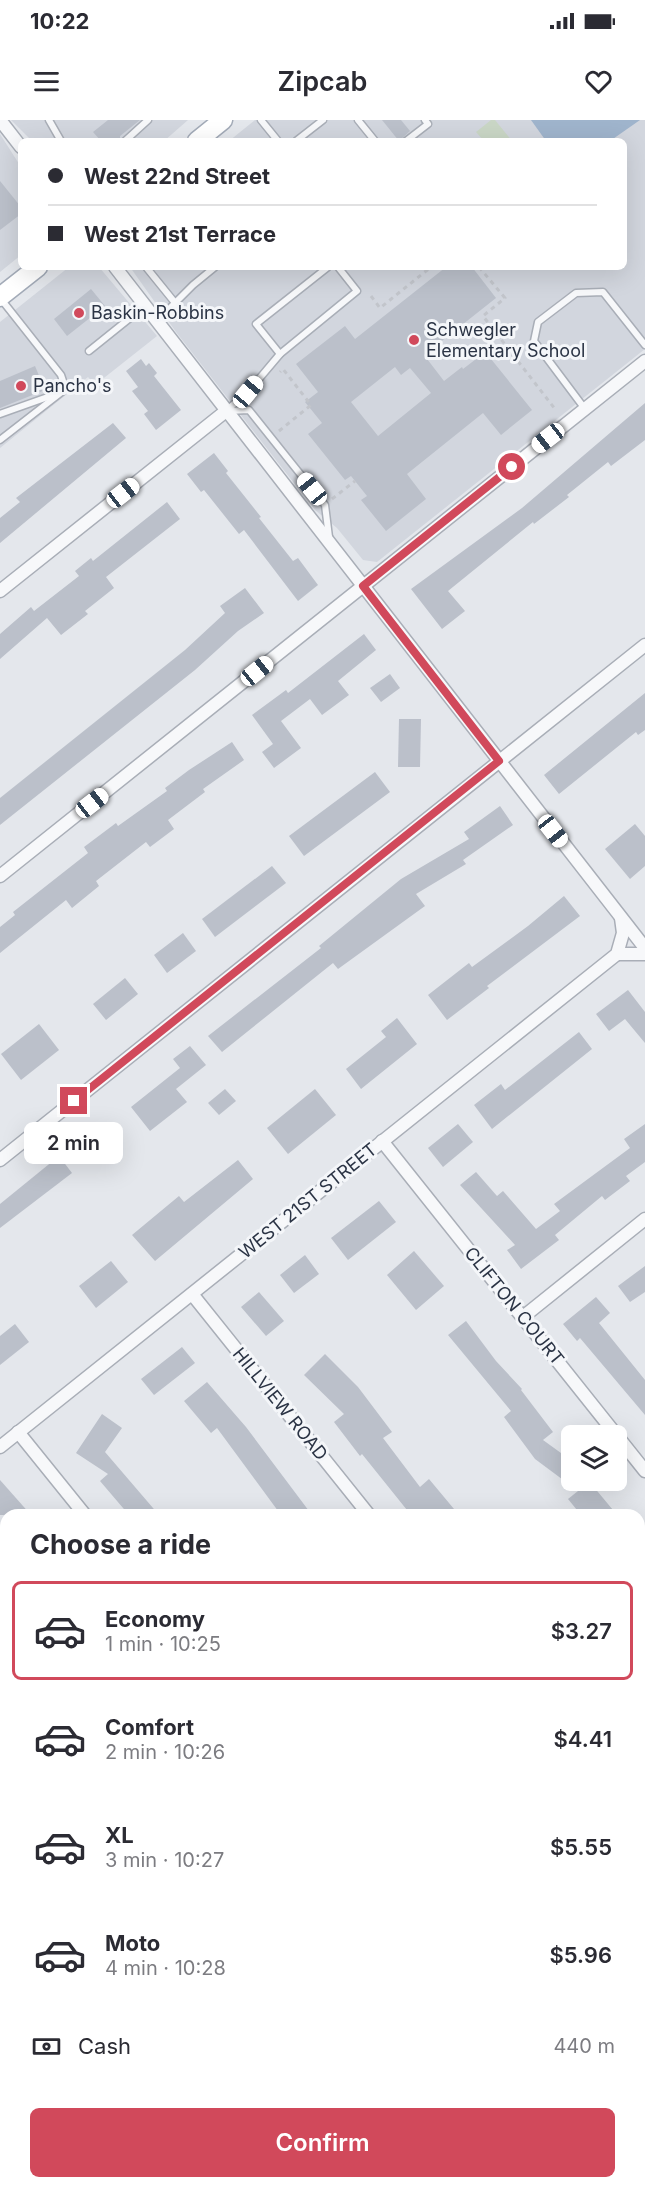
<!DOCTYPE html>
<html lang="en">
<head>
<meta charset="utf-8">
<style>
  body { margin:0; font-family:Inter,sans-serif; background:#f7f7f7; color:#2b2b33; height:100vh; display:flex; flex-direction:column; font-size:22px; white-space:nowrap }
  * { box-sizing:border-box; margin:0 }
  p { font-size:20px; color:#7c7c81 }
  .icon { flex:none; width:33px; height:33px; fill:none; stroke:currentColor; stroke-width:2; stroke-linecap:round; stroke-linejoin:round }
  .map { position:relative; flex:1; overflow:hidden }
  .drawer { position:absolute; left:0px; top:1389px; width:645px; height:680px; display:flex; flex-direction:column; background:#fff; border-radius:18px 18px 0 0; box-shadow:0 6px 24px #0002 }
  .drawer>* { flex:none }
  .top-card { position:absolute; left:18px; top:18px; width:609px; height:132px; border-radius:9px; box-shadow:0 6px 24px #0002; display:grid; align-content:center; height:132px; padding:0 30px; background:#fff }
  .controls { position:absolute; left:561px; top:1305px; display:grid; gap:12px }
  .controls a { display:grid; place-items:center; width:66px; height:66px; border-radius:9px; background:#fff; box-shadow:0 6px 24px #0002; font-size:30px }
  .end { position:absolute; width:27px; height:27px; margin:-14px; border:8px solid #d1495b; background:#fff; box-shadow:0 0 0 3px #fff }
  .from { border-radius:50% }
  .bubble { position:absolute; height:42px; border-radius:9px; background:#fff; box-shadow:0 6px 24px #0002; font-size:20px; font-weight:600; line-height:42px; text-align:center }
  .car { position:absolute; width:18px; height:36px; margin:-18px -9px; border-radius:8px; box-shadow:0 0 4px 2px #0007; background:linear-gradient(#fff 24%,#345 0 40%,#fff 0 76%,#345 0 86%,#fff 0) }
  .top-card b { display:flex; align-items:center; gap:21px; height:57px; font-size:22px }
  .top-card b+b { border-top:2px solid #e1e1e2 }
  .top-card i { width:15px; height:15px; background:#2b2b33 }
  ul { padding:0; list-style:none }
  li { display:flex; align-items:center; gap:18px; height:99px; margin:0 12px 9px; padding:0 18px; border:3px solid transparent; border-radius:9px }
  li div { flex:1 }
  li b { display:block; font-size:22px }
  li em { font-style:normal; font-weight:600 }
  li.selected { border-color:#d1495b }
  li>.icon { width:54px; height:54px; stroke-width:1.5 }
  h2 { padding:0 30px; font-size:27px; line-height:72px }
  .pay { display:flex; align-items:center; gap:15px; height:66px; padding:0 30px; font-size:22px }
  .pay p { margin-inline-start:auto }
  .cta { display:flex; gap:12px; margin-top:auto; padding:12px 30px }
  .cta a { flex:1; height:69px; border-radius:9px; background:#d1495b; color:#fff; font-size:24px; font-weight:600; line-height:69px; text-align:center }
  .status { display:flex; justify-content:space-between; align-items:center; height:42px; padding:0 30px; background:#fff; direction:ltr }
  .status svg { height:16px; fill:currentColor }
  header { display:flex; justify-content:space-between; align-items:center; height:78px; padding:0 30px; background:#fff; font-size:27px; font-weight:600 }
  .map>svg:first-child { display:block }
</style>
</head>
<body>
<div class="status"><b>10:22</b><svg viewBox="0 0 49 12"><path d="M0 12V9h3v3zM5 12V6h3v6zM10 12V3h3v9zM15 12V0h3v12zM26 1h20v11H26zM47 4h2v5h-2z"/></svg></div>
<header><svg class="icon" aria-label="menu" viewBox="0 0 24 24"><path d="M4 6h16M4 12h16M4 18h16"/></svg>Zipcab<svg class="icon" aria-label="heart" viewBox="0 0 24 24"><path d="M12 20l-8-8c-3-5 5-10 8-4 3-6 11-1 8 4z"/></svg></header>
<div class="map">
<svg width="645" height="2068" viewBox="0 0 645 2068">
  <rect width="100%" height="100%" fill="#e4e7ec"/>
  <g fill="#d2d6de">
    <path d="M11,0H188L164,21H32Z"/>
    <path d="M255,0H645V229L377,442L363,440L337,408L315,390L176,212L130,147H624V21H229Z"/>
    <path d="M0,14L21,47V135L0,152Z"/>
    <path d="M69,147H99L157,216L95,265L88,257L0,328V202Z"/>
  </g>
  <g fill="#c9d6c5">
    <path d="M491,0H495L512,21H484L476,12Z"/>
    <path d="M0,1666L6,1673V1744L0,1739Z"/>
    <path d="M645,1991V2068H552L555,2063L639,2062V1995Z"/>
  </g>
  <path fill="#9fb4cc" d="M531,0H640L610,21H546Z"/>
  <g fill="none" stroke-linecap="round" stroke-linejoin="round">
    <path stroke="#9fb4cc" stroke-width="4.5" d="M0,1703L6,1710"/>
  </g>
  <g fill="#bbc0ca" fill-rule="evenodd">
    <path d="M108,0H140L120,16V21H101L93,12Z"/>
    <path d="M382,0H401L410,11L399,21Z"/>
    <path d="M0,61L21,87V94L0,110Z"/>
    <path d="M446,147H472L496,178L424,235L444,261L462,247L463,249L480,236L482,238L487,234L532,290L501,315L483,293L407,354L426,379L386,411L361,380L367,376L351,356L345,360L308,314L322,303L305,282L318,272L296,244L345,206L355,219ZM395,247L401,255L410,248L431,273L378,316L351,282Z"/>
    <path d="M91,169L105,186L67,216L54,199Z"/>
    <path d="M141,239L146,246L149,243L157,253L154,256L181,290L156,310L144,294L148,291L132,271L138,267L126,251Z"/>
    <path d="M35,246L45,270L0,288V261Z"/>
    <path d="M645,283V320L611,346L608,342L567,375L569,377L534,404L533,402L448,471L465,491L442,509L411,469L522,388Z"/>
    <path d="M113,303L126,318L0,423V398L20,382L16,378Z"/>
    <path d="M214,333L228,351L226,353L261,397L259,398L293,441L298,438L318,465L298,481L244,410L239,414L204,370L201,372L187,354Z"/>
    <path d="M167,382L180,399L106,457L114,468L85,491L88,494L61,515L47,498L0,539V514L31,487L34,491L79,456L75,451L91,438L93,441Z"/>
    <path d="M245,468L264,493L238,511L195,550L0,705V678L185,530L225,493L220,486Z"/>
    <path d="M364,514L376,530L338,561L349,575L322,595L310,579L281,601L301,628L274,648L262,632L273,624L252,595L286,570L288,573Z"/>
    <path d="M390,554L400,568L381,582L370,568Z"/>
    <path d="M645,573V610L638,615L636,612L559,674L544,655Z"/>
    <path d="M399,599H421L420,647H398Z"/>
    <path d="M232,622L244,640L203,669L205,672L168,700L174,709L150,727L146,722L96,761L99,766L72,788L66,780L0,833V807L15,795L13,792L88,733L84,727L116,703L118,706L167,671L165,668L189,650Z"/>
    <path d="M375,652L390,672L304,736L289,716Z"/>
    <path d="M500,686L513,705L463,740L466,744L416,774L425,786L338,849L333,843L222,932L208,916L321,828L319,826L401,759L469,719L464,712Z"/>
    <path d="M635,704L645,716V746L630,759L605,729Z"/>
    <path d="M272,746L286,763L215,817L202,799Z"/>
    <path d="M564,776L580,796L487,866L489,868L447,900L428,875L469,843L472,847L528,806Z"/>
    <path d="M183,813L196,831L167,853L154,835Z"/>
    <path d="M125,858L138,874L106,900L93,884Z"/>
    <path d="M628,870L645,892V923L625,899L609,911L596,894Z"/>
    <path d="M397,898L417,924L361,969L346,949L386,917L381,911Z"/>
    <path d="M39,904L59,930L21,960L1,934Z"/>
    <path d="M579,912L592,929L492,1009L474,985L501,964L505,970Z"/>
    <path d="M190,926L206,945L176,969L187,982L150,1011L131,987L180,948L173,939Z"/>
    <path d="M225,969L236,981L219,995L208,983Z"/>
    <path d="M315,969L336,995L288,1034L267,1008Z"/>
    <path d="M458,1004L473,1022L443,1047L428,1028Z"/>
    <path d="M645,1004V1042L626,1056L630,1061L605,1080L602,1076L555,1115L559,1120L521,1149L507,1130L515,1125L460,1065L476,1052L497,1076L503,1071L536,1109L560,1091L554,1084L630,1028L624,1019Z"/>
    <path d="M59,1036L72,1053L0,1108V1084Z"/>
    <path d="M238,1040L253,1059L155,1141L132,1115L179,1076L184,1082Z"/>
    <path d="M379,1081L396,1102L348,1140L331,1118Z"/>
    <path d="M414,1131L444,1166L416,1190L387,1155Z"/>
    <path d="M305,1135L319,1154L294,1173L280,1155Z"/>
    <path d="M111,1141L128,1162L96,1188L79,1166Z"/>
    <path d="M645,1146V1172L630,1182L618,1166Z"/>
    <path d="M259,1172L284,1201L266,1216L241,1187Z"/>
    <path d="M596,1177L610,1193L599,1203L645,1260V1295L580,1218L577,1221L563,1204Z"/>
    <path d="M466,1201L496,1241L522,1269L521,1270L553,1312L543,1320L572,1341V1360H588L613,1390L607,1395H581L568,1379L578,1371L535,1339L504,1297L511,1291L448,1215Z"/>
    <path d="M15,1204L29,1222L0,1245V1216Z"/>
    <path d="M182,1227L195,1243L154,1275L141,1259Z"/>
    <path d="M325,1234L358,1267L392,1312L383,1318L420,1367L429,1359L459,1395H411L362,1334L360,1336L334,1302L344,1294L304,1255Z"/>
    <path d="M207,1262L246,1307L312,1395H281L217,1308L211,1313L184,1281Z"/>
    <path d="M102,1294L122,1308L105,1332L159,1395H129L100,1361L108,1354L76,1333Z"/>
    <path d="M0,1360L31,1395H0Z"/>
  </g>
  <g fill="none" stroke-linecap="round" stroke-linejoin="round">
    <defs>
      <g id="lane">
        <path d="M49,0L61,21"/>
        <path d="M261,0L278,21"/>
        <path d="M358,0L375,21"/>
        <path d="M125,21L148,0"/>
        <path d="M296,21L323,0"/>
        <path d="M406,21L428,4L425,0"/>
        <path d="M146,147L176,184"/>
        <path d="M157,201L193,165L215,147"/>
        <path d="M89,231L145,186"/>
        <path d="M280,234L256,204L328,147"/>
        <path d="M585,289L534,221L538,202L576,173L603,172L645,225"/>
        <path d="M227,290L248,272L280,234L357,171L338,147"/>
        <path d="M227,291L249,290L325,385L329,417"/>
        <path d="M0,294L59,273"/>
        <path d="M0,320L63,271L65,267L61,255L1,179"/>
        <path d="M399,2062L403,2068"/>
      </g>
      <g id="street">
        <path d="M0,0L21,27"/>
        <path d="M115,147L645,828"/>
        <path d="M0,471L226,291"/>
        <path d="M0,756L645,241"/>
        <path d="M617,834H645"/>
        <path d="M382,1021L645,1351"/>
        <path d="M0,1040L645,525"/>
        <path d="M192,1174L369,1395"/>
        <path d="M523,1197L645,1099"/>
        <path d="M18,1312L85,1395"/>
        <path d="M0,1327L617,834L623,813L621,798"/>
        <path d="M639,1674L645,1669"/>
        <path d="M0,1899L6,1894"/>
        <path d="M147,2068L154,2062"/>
      </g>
      <g id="secondary">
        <path d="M0,1655L6,1662"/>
        <path d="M0,1749L6,1754"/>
        <path d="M639,1966L645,1961"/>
        <path d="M465,2062L470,2068"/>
        <path d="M512,2068L519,2062"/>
      </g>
      <g id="primary">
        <path d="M197,21L223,0"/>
        <path d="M0,177L38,147"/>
      </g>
    </defs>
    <use href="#lane" stroke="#a9aeb7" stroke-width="9"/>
    <use href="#street" stroke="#a9aeb7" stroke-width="15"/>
    <use href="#secondary" stroke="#a9aeb7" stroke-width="20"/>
    <use href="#primary" stroke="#a3abb8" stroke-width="21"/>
    <g stroke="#c2c5cb" stroke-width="3" stroke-dasharray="4.5 4.5" stroke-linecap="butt">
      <path d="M479,147L505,178L483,196L555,289"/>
      <path d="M371,176L380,188L431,147"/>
      <path d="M279,311L311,285L283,249L280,252"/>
      <path d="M332,379L355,361"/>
      <path d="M639,1992L645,1987"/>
      <path d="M545,2068L551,2062"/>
    </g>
    <use href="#lane" stroke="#f7f8fa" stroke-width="6"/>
    <use href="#street" stroke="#f7f8fa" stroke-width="12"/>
    <use href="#secondary" stroke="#fff" stroke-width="16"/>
    <use href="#primary" stroke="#fff" stroke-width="18"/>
  </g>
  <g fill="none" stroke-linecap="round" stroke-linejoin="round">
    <path stroke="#d1495b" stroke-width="8" d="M74,981L499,641L363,466L512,347"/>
  </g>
  <g fill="#d1495b" stroke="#f4f6f9" stroke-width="2">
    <circle cx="79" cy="193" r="6"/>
    <circle cx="414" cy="220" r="6"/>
    <circle cx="21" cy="266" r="6"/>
  </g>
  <g text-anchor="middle" stroke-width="6" stroke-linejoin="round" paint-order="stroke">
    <g font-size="18" fill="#2b3445" stroke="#f4f6f9" text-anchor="start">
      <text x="91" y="199">Baskin-Robbins</text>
      <text x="426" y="216">Schwegler<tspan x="426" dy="21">Elementary School</tspan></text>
      <text x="33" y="272">Pancho's</text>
    </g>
    <g font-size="18" fill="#2b3445" stroke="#f4f6f9">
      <text transform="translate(308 1081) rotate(-39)" y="6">WEST 21ST STREET</text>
      <text transform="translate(514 1186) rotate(51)" y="6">CLIFTON COURT</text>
      <text transform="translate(280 1284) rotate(51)" y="6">HILLVIEW ROAD</text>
    </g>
  </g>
</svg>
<div class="controls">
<a><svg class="icon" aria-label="layers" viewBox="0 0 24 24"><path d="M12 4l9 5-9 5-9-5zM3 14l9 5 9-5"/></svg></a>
</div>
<i class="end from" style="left:512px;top:347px"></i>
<i class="end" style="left:74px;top:981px"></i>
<div class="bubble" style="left:24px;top:1002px;width:99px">2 min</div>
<i class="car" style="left:248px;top:272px;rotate:40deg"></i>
<i class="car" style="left:548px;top:318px;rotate:232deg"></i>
<i class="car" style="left:312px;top:369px;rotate:321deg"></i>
<i class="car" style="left:123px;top:373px;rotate:52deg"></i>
<i class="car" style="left:257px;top:551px;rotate:51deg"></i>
<i class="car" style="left:92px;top:683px;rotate:52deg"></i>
<i class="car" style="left:553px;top:711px;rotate:142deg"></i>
<div class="top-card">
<b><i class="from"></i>West 22nd Street</b>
<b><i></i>West 21st Terrace</b>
</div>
<section class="drawer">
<h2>Choose a ride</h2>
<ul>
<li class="selected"><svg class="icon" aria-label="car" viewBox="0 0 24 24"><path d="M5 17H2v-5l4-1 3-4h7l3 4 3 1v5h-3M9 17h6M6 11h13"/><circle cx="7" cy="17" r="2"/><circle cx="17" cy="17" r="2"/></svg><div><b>Economy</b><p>1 min · 10:25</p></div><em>$3.27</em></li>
<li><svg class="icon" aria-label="car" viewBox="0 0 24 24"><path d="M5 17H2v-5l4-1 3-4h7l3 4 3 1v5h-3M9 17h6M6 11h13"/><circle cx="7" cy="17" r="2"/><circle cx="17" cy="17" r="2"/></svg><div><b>Comfort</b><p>2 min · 10:26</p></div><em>$4.41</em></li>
<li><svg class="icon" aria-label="car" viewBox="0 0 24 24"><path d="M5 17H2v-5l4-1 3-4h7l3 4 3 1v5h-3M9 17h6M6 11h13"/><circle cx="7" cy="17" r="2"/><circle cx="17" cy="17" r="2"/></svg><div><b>XL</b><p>3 min · 10:27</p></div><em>$5.55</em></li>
<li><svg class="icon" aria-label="car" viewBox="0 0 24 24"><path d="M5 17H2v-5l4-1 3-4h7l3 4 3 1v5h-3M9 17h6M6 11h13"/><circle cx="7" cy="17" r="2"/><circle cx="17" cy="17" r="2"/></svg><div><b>Moto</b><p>4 min · 10:28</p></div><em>$5.96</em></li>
</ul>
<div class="pay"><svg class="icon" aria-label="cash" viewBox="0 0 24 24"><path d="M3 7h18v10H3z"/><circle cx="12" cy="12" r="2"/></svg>Cash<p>440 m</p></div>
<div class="cta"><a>Confirm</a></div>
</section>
</div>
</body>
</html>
